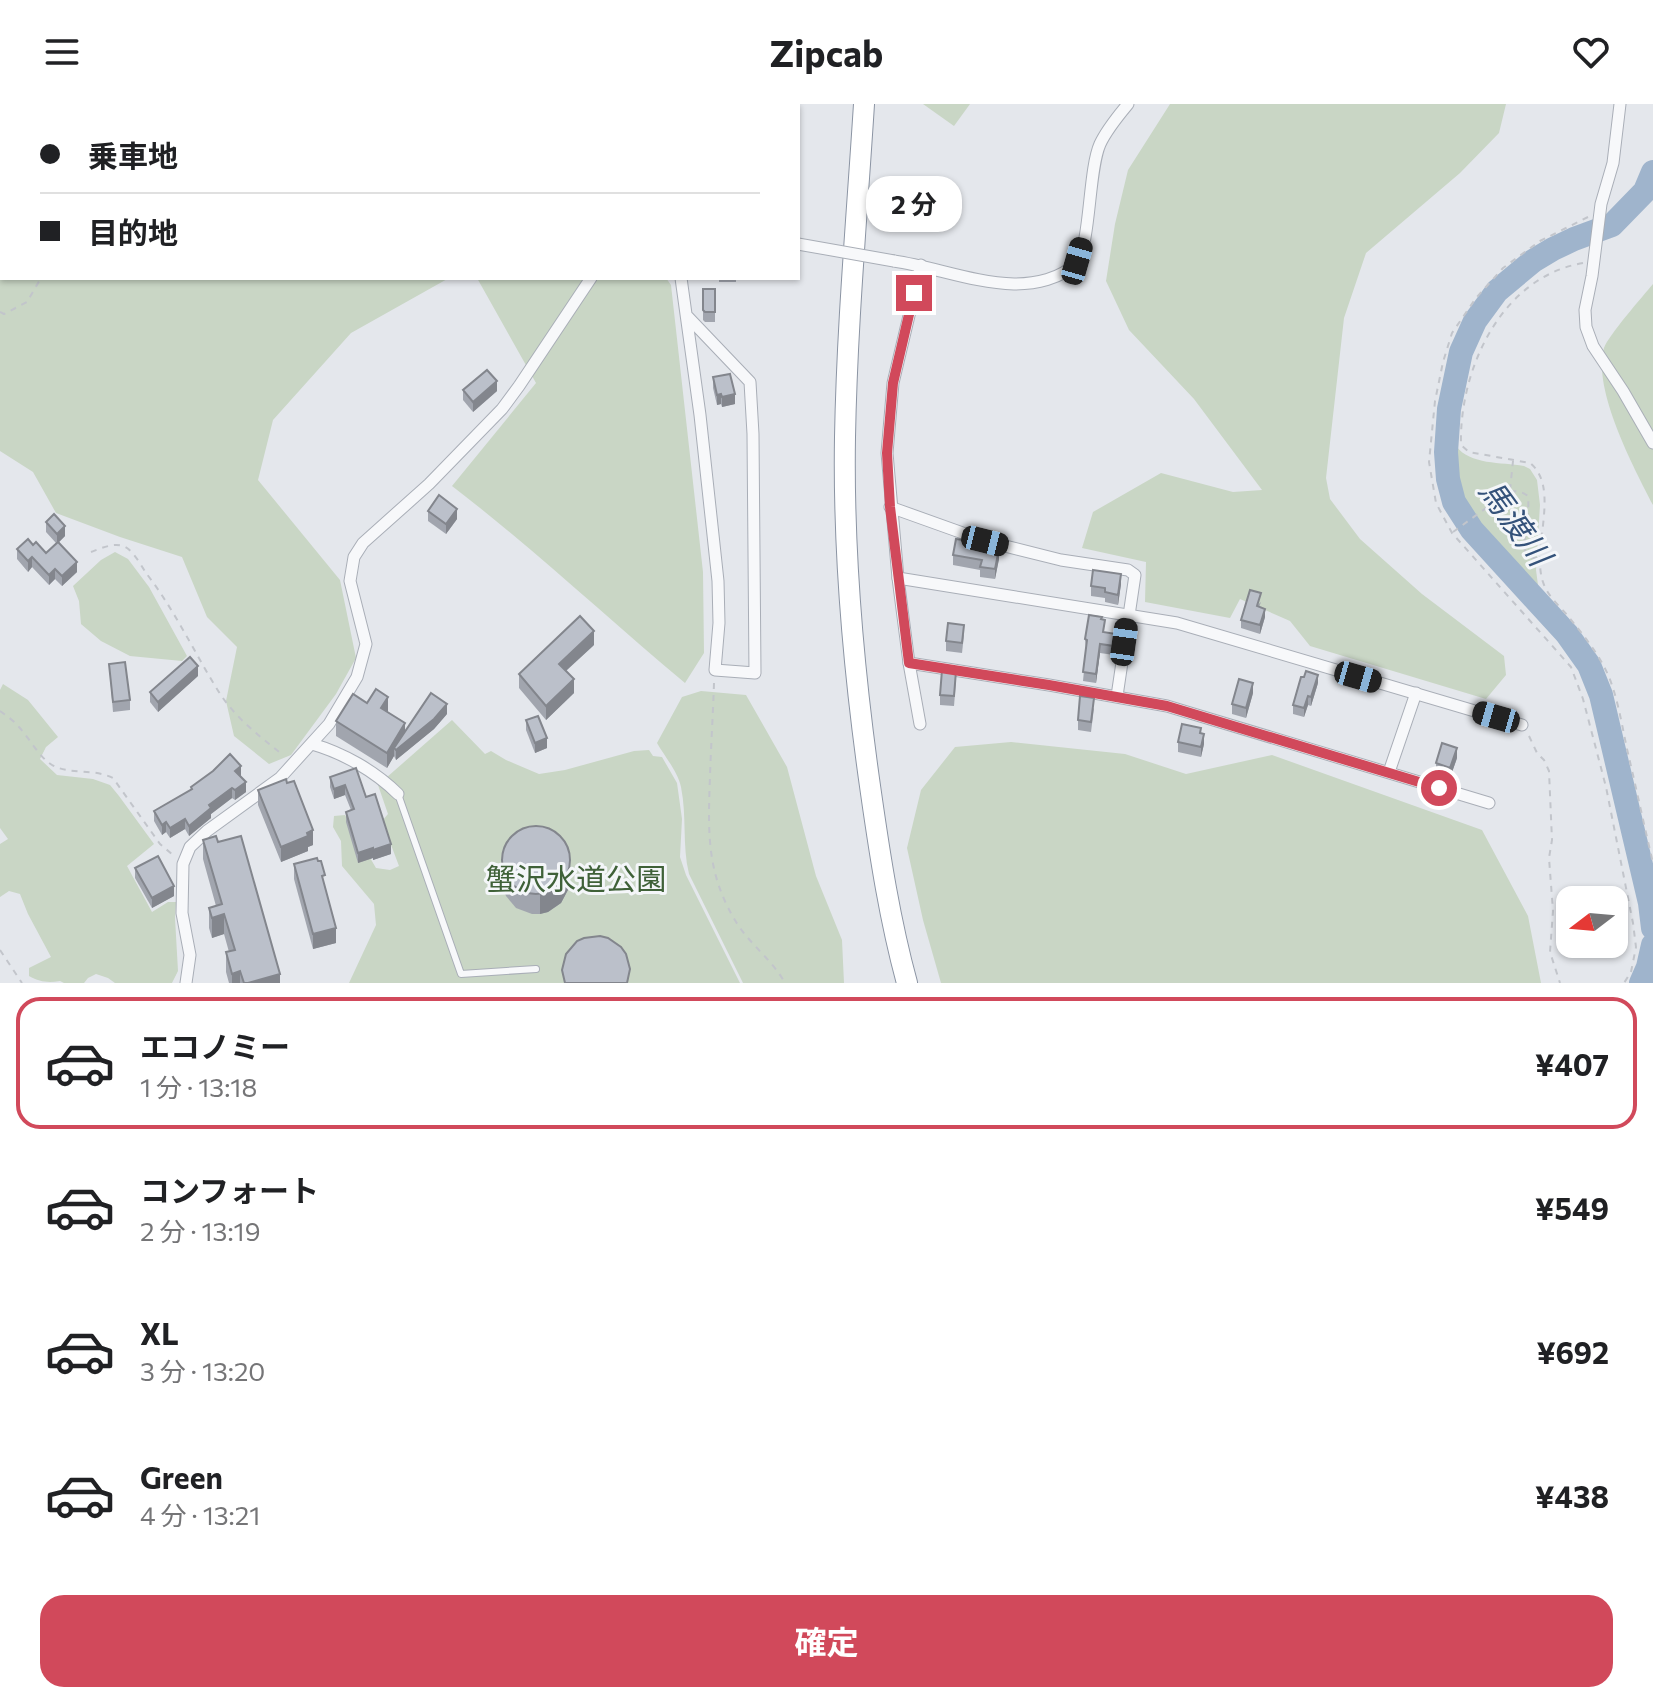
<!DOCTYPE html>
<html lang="ja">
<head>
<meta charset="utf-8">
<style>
  body { margin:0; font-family:Commissioner,"Noto Sans JP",sans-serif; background:#f6f6f6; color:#202124; height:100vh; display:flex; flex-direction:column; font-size:30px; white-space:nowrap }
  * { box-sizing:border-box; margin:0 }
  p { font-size:26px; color:#757577 }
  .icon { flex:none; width:44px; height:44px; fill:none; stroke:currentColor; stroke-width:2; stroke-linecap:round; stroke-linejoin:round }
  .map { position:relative; height:879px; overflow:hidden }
  .drawer { display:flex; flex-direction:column; background:#fff; flex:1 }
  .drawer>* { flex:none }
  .top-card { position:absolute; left:0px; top:0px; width:800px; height:176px; box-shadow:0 2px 6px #0004; display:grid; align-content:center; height:176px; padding:0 40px; background:#fff }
  .needle { width:52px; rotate:254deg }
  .buttons { position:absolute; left:1556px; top:782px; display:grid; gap:16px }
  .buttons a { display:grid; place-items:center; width:72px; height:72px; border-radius:16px; background:#fff; box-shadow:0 2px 6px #0004; font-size:40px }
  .end { position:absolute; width:36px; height:36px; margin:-18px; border:10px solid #d1495b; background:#fff; box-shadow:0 0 0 4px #fff }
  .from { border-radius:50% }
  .bubble { position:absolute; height:56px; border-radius:24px; background:#fff; box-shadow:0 2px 6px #0004; font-size:26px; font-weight:700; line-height:56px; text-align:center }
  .car { position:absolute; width:24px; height:48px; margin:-24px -12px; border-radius:10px; box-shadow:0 0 6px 2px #0007; background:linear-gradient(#222 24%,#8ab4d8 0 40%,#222 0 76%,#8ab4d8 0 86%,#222 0) }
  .top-card b { display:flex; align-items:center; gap:28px; height:76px; font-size:30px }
  .top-card b+b { border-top:2px solid #e0e0e0 }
  .top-card i { width:20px; height:20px; background:#202124 }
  ul { padding:14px 0 0; list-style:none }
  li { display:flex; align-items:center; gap:24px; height:132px; margin:0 16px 12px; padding:0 24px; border:4px solid transparent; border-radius:24px }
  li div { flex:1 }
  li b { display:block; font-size:30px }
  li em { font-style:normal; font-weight:700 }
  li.on { border-color:#d1495b }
  li>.icon { width:72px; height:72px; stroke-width:1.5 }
  .button { display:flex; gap:16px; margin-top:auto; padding:16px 40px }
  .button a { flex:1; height:92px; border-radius:24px; background:#d1495b; color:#fff; font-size:32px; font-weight:700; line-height:92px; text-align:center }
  header { display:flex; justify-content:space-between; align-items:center; height:104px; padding:0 40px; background:#fff; font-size:36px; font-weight:700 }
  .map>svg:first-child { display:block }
</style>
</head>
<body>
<header><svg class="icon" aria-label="menu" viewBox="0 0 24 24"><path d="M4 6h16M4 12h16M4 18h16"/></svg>Zipcab<svg class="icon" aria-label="heart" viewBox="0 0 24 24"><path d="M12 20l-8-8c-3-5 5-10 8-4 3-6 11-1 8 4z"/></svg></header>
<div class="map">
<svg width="1653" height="879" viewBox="0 0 1653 879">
  <rect width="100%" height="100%" fill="#e4e7ec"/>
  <g fill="#c9d6c5">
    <path d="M0,0H628V2H2V174H449L351,229L273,316L258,376L340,476L356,554L336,590L291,651L269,660L234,632L226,597L237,543L207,513L182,453L120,433L56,409L33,368L0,347Z"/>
    <path d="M923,0H970L954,22Z"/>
    <path d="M1170,0H1506L1499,29L1460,69L1366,149L1344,214L1326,374L1330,395L1360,435L1422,490L1504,552L1506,571L1486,595L1310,542L1290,517L1240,495L1230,514L1145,498L1146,458L1082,444L1093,408L1161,369L1233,388L1262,386L1194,295L1129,226L1106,177L1115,120L1128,66Z"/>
    <path d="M477,174H666L671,181L703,468L704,549L685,579C607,514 533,444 452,382L536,279Z"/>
    <path d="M1653,180V401C1634,364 1592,285 1604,244C1608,232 1643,192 1653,180Z"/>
    <path d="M1456,342C1470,361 1501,358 1524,362L1530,365L1537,376L1540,401L1536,466L1538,481L1532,483L1475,416L1463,397L1456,377L1453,345Z"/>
    <path d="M115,448L128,455L149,483L187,552L182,557L130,552L101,537L81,520L79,497L73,482L101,456Z"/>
    <path d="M3,580L28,596L58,633L46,643L40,655L57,671L93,675L110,681L119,692L154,740L127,762L152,808L168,798H176L175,814L178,867L172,879H115L108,874L96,870L88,874L84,879H64L60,877C48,879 40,878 29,872V864L51,853L28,810L20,790L9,787L0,793V740L8,735L0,724V586Z"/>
    <path d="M701,587L746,591L787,663L816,772L842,836L844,879H743L689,770C682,741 687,712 681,683C678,668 665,653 657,639L682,593Z"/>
    <path d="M452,616L485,650L491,647L506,656L539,670L565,666L634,647L649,646L653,652L662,653L677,679L682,715L680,753L686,771L740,879H349L376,821L374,800L342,762L341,737L333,723L334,712L345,711L376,764L390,766L399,762L382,717L388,710L378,681Z"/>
    <path d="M1011,638L1125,650L1186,670L1272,651L1482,726L1528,812L1541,879H941L923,816L907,744L921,686L955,643Z"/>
  </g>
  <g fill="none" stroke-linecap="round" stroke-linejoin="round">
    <g stroke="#9fb4cc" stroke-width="24">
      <path d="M1653,68L1645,87L1612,121L1574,135L1553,145L1533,157L1497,187L1475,217L1461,248L1449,305L1446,348L1448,375L1454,398L1472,426L1567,530L1589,561L1601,591L1650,799L1653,824"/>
      <path d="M1641,879L1648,863L1653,841"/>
    </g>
    <defs>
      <path id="service" d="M398,690L461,870L536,865"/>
      <g id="minor">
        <path d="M1620,0L1613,59L1601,100L1592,172L1585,206L1586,223L1593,242L1623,287L1653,339"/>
        <path d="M687,2V0"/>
        <path d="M894,157C934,163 974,179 1014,180C1035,180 1061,175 1076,159C1091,141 1088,67 1100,40C1107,25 1118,12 1128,0"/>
        <path d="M681,174L700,311L718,477L719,519L715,566L755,569L753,330L750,278L687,212"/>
        <path d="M890,403L985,437L1061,456L1128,466L1135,471L1117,592"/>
        <path d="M898,474L1177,519L1522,621"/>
        <path d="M909,559L1049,581L1167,602L1489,699"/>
        <path d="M920,620L909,559L898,474L887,349L893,279L921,161"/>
        <path d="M312,640C343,649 375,667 398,690"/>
        <path d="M1389,668L1416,589"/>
        <path d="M186,879L190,851L182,809L183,760L190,743L207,727L280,674L329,620L357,573L366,540L350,477L354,453L363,439L429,380L502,305L519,282L591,174"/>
      </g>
      <path id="motorway" d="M864,0C857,111 847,222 845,333C843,451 854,571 871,689C880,752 890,817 907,879"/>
    </defs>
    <use href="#service" stroke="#a9aeb7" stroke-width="8"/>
    <use href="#minor" stroke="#a9aeb7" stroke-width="13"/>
    <use href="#motorway" stroke="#8b94a3" stroke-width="22"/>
    <g stroke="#c2c5cb" stroke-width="2" stroke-dasharray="6 6" stroke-linecap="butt">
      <path d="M344,0L347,2"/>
      <path d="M150,2L152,0"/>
      <path d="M1588,113L1540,137L1503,164L1476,194L1452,229L1443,258L1435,297L1429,358L1436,399L1452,429L1571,563L1583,595L1606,683L1633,819L1636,843L1631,868L1624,879"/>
      <path d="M1583,159C1501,173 1459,266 1461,341L1469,348L1530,359C1561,384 1531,444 1543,478C1547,491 1559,502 1568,512C1584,532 1599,550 1609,573C1618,596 1622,621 1627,645C1636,683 1644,721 1653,759"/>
      <path d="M0,208L4,210L27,198L41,174"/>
      <path d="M1510,386L1513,357"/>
      <path d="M1495,393H1497L1500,396L1499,400L1493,399Z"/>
      <path d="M1500,394C1509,387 1517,384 1528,392C1530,411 1523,429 1525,448L1532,454H1539"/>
      <path d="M1453,428L1493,399"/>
      <path d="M91,448C102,444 116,437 127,444C135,450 141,461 146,469C174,505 193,546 217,585C234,613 258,631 283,651"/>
      <path d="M714,579C713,610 711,641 710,672C708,729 706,771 738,821C752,842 773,857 785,879"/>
      <path d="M0,607C7,612 14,617 19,623C30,635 39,653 52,661C69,671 93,664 113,674L160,740L173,751"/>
      <path d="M1529,632L1537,649L1544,656L1549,667L1552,736L1549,754L1553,807L1550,848L1560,879"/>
      <path d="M0,846L22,879"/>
    </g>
    <use href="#service" stroke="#f7f8fa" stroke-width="6"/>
    <use href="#minor" stroke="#f7f8fa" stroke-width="11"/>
    <use href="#motorway" stroke="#fff" stroke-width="20"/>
    <defs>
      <path id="minor-bridge" d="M798,140L894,157"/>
    </defs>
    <use href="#minor-bridge" stroke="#a9aeb7" stroke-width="13" stroke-linecap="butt"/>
    <use href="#minor-bridge" stroke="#f7f8fa" stroke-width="11"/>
  </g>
  <g fill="#a1a5ae">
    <rect x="719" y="174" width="17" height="4"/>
    <path d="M703,185H715V218H705L703,216Z"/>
    <path d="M713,273L735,300L722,303L721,300L717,301L713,284Z"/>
    <path d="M463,286L497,287L473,308L463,296Z"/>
    <path d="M428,407L457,415L446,430L428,417Z"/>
    <path d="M46,418L65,432L59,438L77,468L62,482L55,475L49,481L32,463L28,468L17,455V445L33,441L46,449L56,439L46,428Z"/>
    <path d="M970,440L999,455L995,475L980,473V466L953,461V451Z"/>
    <path d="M1121,480L1118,501L1105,498V494L1091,492V482Z"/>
    <path d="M1261,498L1259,503L1265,513L1260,530L1241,524V516Z"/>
    <path d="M1102,515L1104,528L1116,539L1114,551L1100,549L1096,579L1083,577L1086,545L1085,535Z"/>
    <path d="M964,531L962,549L946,547V537Z"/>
    <path d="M594,541L566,567L574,589L546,616L519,584V570Z"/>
    <path d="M109,560L130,596V606L113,608Z"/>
    <path d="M198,572L158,608L150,598V588Z"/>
    <path d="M956,577L954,602L940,601V591Z"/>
    <path d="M1318,579L1311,602L1308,601L1304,613L1293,610V601Z"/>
    <path d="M1253,589L1246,614L1232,610V600Z"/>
    <path d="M367,599L388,608L405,628L447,610L434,625L396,656L394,652L387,664L336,632V617Z"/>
    <path d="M1094,604L1091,628L1078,626V616Z"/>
    <path d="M526,616L547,644L535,649L526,626Z"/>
    <path d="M1201,629L1204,640L1201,653L1178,648V638Z"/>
    <path d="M1457,654L1450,674L1436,669V659Z"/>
    <path d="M240,672L246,688L235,696L232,694L211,710V714L189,732L185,725L170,734L166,728L162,731L154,717V707L191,686V683L241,672Z"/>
    <path d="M330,673L366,693L391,750L373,756V754L358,759L346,718V708L351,706L345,691L334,695L330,683Z"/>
    <path d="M258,686L313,741L308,743V747L281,758L258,701Z"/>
    <path d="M203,736L218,738L280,879H229L226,868V848H229L224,830L212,834L209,824V804L216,802L203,755Z"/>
    <path d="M503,748L569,784L561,799L548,808L540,810H532L516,804L506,792L503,784Z"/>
    <path d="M294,760L325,782L336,839L313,845L294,775Z"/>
    <path d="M135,764L174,792L152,804L135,774Z"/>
  </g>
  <g fill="#83868d">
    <path d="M497,277V287L473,308V298Z"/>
    <path d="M721,290V300L717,301V291Z"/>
    <path d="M735,290V300L722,303V293Z"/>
    <path d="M457,405V415L446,430V420Z"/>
    <path d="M65,422V432L57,440V430Z"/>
    <path d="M999,445V455L995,475V465Z"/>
    <path d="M32,453V463L28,468V457Z"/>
    <path d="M77,458V468L62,482V472Z"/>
    <path d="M55,465V475L49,481V471Z"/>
    <path d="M1121,470V480L1118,501V491Z"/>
    <path d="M1265,505V513L1260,530V521Z"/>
    <path d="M594,527V541L559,573V560Z"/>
    <path d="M1100,540V549L1096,579V570Z"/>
    <path d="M198,562V572L158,608V598Z"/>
    <path d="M1318,571V579L1311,602V593Z"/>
    <path d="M574,575V589L546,616V602Z"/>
    <path d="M1253,579V589L1246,614V604Z"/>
    <path d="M1308,592V601L1304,613V604Z"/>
    <path d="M388,593V608L381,604Z"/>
    <path d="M447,600V610L434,625L396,656V646L394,644V652L387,664V649L405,619V634Z"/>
    <path d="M1204,630V640L1201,653V643Z"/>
    <path d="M547,634V644L535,649V639Z"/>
    <path d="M1457,644V654L1450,674V664Z"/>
    <path d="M241,662V672L235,677V667Z"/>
    <path d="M246,678V688L235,696V686Z"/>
    <path d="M345,681V691L334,695V685Z"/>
    <path d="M232,684V694L211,710V714L189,732V722L209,701Z"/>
    <path d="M185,715V725L170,734V724Z"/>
    <path d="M166,718V728L162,731V721Z"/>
    <path d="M313,726V741L308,743V747L281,758V743Z"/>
    <path d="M391,740V750L373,756V746Z"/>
    <path d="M373,744V754L358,759V749Z"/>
    <path d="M569,764V784L561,799L548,808L540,810V790Z"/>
    <path d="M174,782V792L152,804V794Z"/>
    <path d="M224,810V830L212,834V814Z"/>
    <path d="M336,824V839L313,845V830Z"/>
    <path d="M240,867V879H232V870Z"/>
    <path d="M280,870V879H248Z"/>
  </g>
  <g fill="#bbc0ca" stroke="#83868d" stroke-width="2">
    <path d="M703,185H715V208H705L703,206Z"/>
    <path d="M487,266L497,277L473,298L463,286Z"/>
    <path d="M730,270L735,290L722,293L721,290L717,291L713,273Z"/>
    <path d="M439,391L457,405L446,420L428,407Z"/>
    <path d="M54,410L65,422L57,430L46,418Z"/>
    <path d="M28,435L33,441L36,438L46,449L58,438L77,458L62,472L55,465L49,471L32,453L28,457L17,445Z"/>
    <path d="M956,435L970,437V440L999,445L995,465L980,463L982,456L953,451Z"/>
    <path d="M1093,466L1121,470L1118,491L1105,488V484L1091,482Z"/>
    <path d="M1250,486L1261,489L1257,502L1265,505L1260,521L1241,516Z"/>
    <path d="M1089,511L1102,513L1101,515L1105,516L1103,528L1116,530L1114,542L1100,540L1096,570L1083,568L1087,536L1085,535Z"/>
    <path d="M580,512L594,527L559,560L574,575L546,602L519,570Z"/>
    <path d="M948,519L964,521L962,539L946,537Z"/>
    <path d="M190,553L198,562L158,598L150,588Z"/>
    <path d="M125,558L130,596L113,598L109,560Z"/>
    <path d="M942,566L956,567L954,592L940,591Z"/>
    <path d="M1306,567L1318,571L1311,593L1308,592L1304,604L1293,601L1301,573H1304Z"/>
    <path d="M1239,575L1253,579L1246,604L1232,600Z"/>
    <path d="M376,585L388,593L381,604L405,619L387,649L336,617L353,590L367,599Z"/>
    <path d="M431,589L447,600L434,615L396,646L394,644Z"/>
    <path d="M1080,592L1094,594L1091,618L1078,616Z"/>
    <path d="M538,612L547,634L535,639L526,616Z"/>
    <path d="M1182,620L1201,624L1200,629L1204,630L1201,643L1178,638Z"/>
    <path d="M1442,639L1457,644L1450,664L1436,659Z"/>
    <path d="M230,650L241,662L235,667L246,678L235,686L232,684L209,701L211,704L189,722L185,715L170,724L166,718L162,721L154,707L192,685L191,683L213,667Z"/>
    <path d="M356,664L366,693L375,690L391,740L373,746V744L358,749L346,708L354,705L345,681L334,685L330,673Z"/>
    <path d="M286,675L287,679L294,677L313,726L307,729L308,732L281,743L258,686Z"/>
    <circle cx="536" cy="756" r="34"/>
    <path d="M216,732L218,738L241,732L280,870L248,879H244L240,867L232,870L226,848L235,846L224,810L212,814L209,804L222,800L203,736Z"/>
    <path d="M158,752L174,782L152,794L135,764Z"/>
    <path d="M317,754L318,757H321L325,771L322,772L336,824L313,830L294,760Z"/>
    <path d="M600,832L608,834L621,843L626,850L630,865L627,879H565L562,866L566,850L577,837L584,834Z"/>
  </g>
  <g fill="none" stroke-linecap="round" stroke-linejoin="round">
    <path stroke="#d1495b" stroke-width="10" d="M914,189L893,279L887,349L890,403L909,559L1049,581L1167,602L1439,684"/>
  </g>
  <g text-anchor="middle" stroke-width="6" stroke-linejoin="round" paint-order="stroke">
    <g font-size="30" fill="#3f6138" stroke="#f4f6f9">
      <text x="576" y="786">蟹沢水道公園</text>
    </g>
    <g font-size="32" font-style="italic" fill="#34527a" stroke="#f4f6f9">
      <text transform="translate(1515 419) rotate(54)" y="11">馬渡川</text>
    </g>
  </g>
</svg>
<div class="buttons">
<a><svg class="needle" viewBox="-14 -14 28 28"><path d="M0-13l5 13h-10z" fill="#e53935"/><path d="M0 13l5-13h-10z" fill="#757577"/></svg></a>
</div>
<i class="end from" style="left:1439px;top:684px"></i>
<i class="end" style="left:914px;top:189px"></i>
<div class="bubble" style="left:866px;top:72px;width:96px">2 分</div>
<i class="car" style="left:1077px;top:157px;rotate:16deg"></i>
<i class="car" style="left:985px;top:437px;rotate:104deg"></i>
<i class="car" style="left:1124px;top:538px;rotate:8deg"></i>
<i class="car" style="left:1358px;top:573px;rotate:106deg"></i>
<i class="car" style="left:1496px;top:613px;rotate:286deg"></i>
<div class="top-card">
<b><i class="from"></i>乗車地</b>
<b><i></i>目的地</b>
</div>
</div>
<section class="drawer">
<ul>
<li class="on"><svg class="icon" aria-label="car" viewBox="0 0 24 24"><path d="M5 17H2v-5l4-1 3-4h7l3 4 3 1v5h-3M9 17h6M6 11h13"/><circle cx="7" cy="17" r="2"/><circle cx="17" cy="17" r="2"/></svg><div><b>エコノミー</b><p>1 分 · 13:18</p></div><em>¥407</em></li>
<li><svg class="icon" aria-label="car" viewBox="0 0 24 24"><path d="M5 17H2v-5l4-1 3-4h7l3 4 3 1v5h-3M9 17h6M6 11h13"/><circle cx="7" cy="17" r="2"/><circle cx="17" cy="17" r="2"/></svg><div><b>コンフォート</b><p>2 分 · 13:19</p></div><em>¥549</em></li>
<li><svg class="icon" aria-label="car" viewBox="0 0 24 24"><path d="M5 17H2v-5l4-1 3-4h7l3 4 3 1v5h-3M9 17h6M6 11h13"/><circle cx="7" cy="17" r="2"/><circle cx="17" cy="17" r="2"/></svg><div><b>XL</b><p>3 分 · 13:20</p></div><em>¥692</em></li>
<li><svg class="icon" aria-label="car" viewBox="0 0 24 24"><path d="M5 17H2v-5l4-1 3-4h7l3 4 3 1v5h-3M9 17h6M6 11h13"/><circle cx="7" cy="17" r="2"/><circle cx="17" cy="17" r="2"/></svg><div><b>Green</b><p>4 分 · 13:21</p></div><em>¥438</em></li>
</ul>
<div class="button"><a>確定</a></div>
</section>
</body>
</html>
